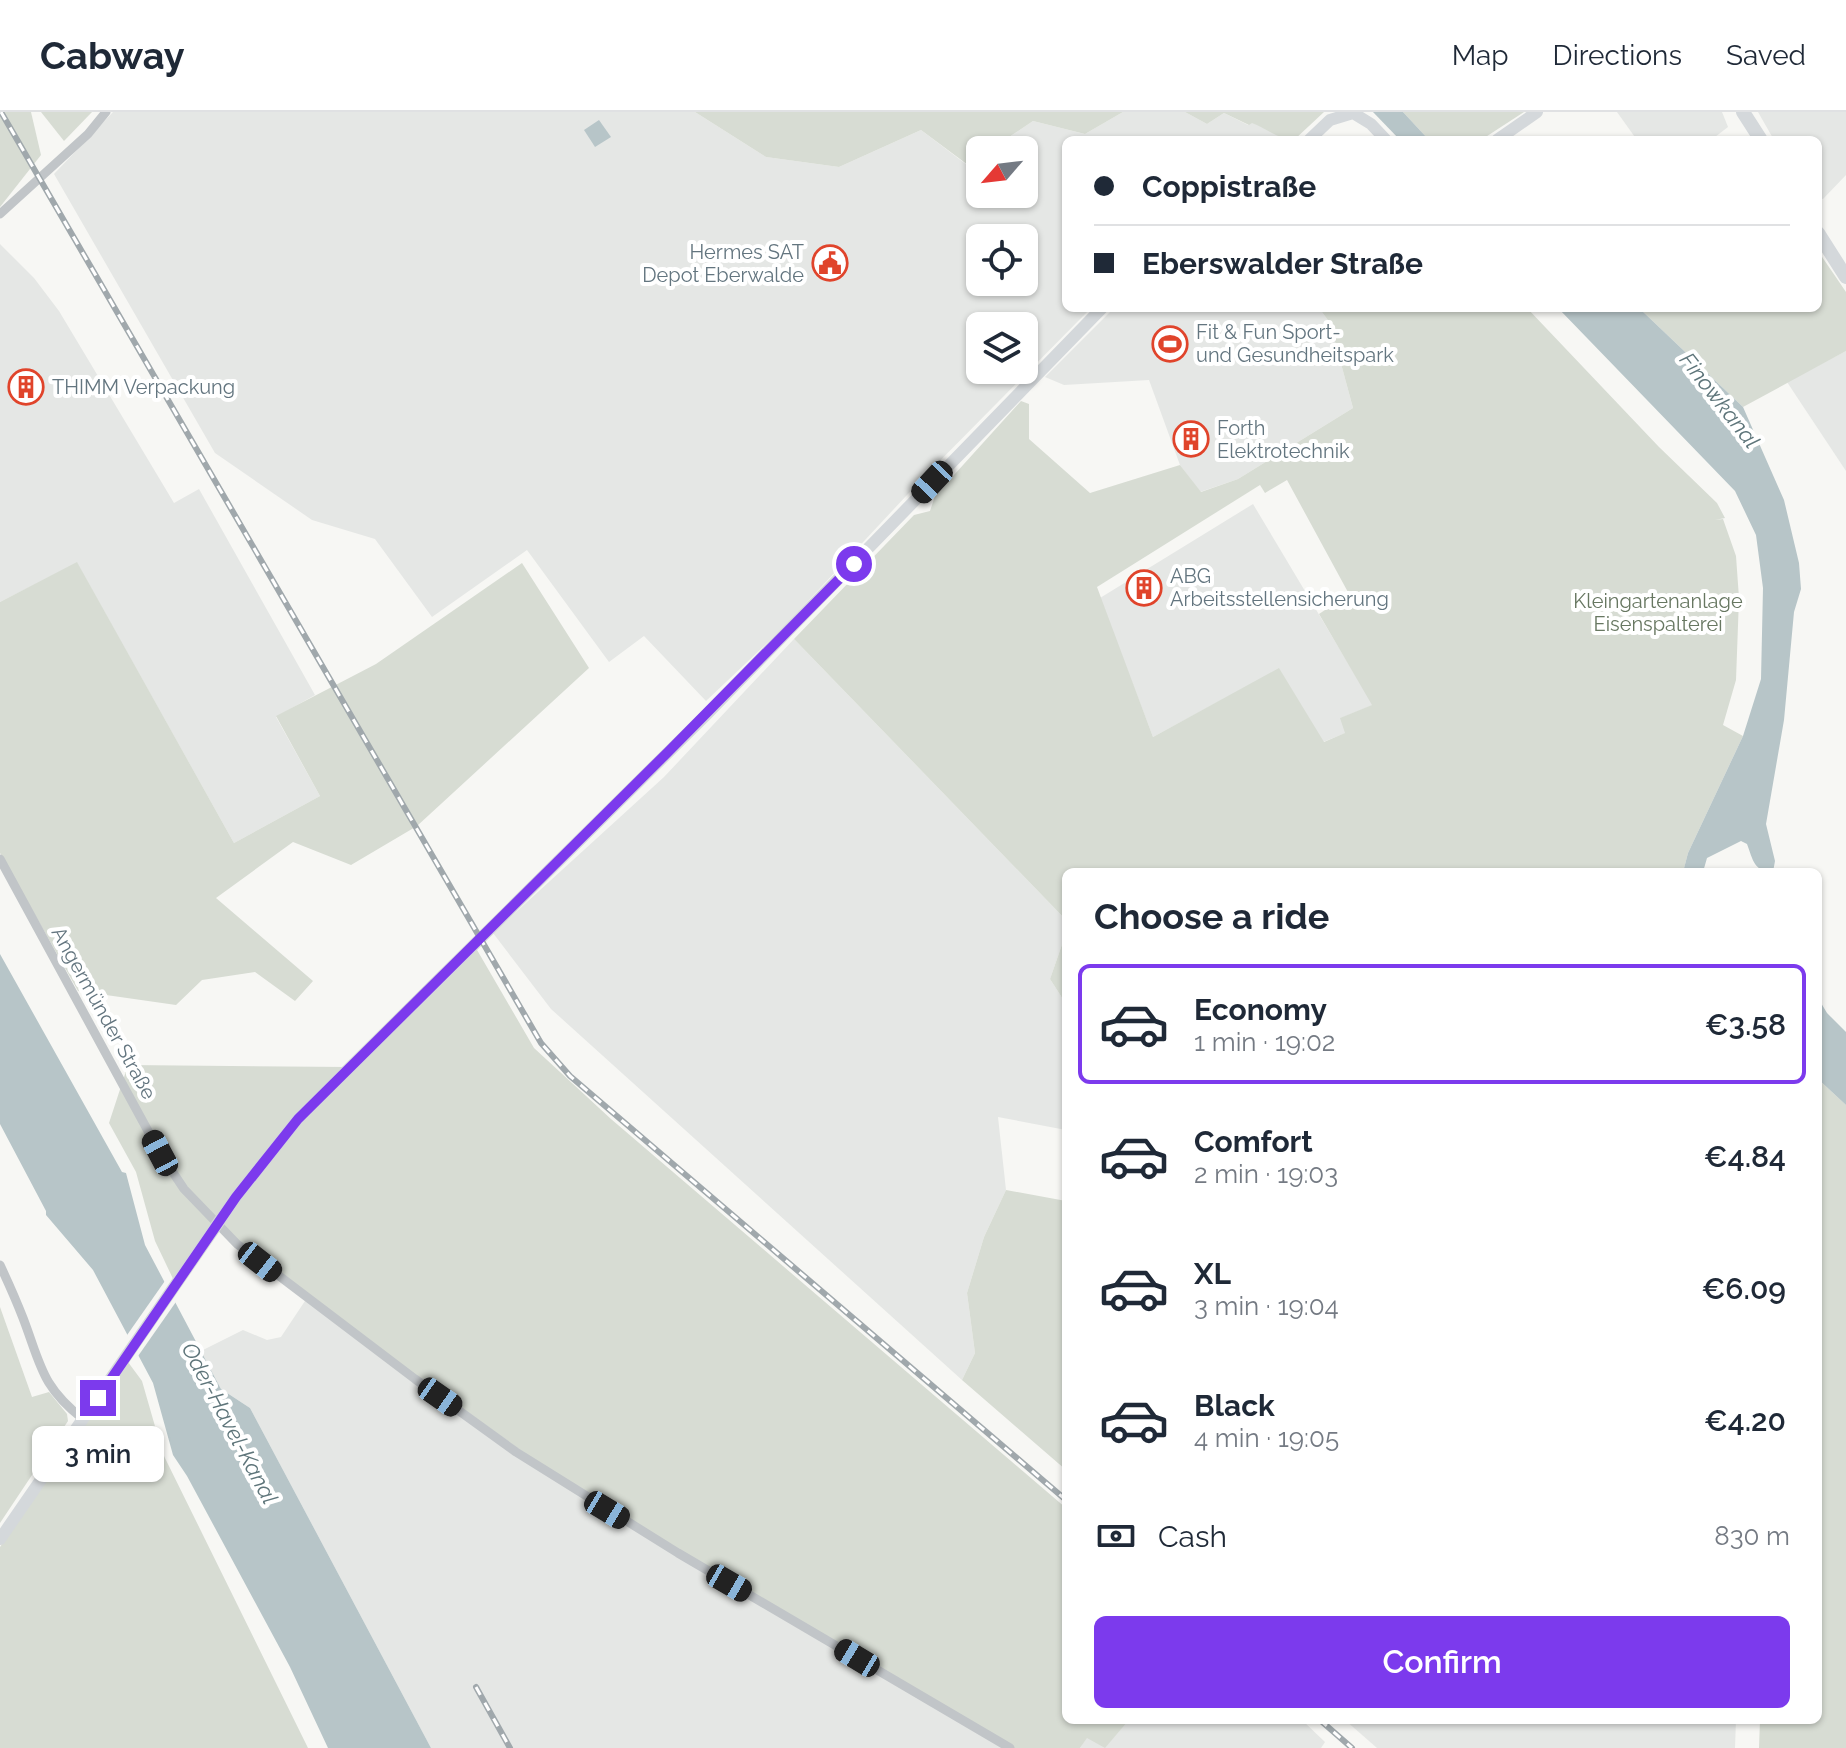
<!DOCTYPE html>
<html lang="en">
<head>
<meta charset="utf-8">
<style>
  body { margin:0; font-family:Raleway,sans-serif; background:#f6f6f7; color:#1f2937; height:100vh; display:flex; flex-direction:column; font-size:30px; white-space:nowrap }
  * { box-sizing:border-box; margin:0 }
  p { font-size:26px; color:#747a83 }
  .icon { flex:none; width:44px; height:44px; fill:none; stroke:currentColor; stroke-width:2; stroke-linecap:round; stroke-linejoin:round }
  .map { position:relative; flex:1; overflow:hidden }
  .details { position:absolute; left:1062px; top:756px; width:760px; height:856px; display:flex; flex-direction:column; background:#fff; border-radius:12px; box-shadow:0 2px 6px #0004 }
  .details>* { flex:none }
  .hud { position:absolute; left:1062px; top:24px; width:760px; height:176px; border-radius:12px; box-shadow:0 2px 6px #0004; display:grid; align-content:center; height:176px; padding:0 32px; background:#fff }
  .needle { width:52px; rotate:242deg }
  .controls { position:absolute; left:966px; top:24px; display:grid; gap:16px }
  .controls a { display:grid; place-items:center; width:72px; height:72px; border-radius:12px; background:#fff; box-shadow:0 2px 6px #0004; font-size:40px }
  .end { position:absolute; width:36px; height:36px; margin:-18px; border:10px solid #7c3aed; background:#fff; box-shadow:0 0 0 4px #fff }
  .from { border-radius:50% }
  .bubble { position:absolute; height:56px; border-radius:12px; background:#fff; box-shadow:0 2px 6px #0004; font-size:26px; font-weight:600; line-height:56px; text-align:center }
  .car { position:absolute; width:24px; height:48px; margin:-24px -12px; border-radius:10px; box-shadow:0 0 6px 2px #0007; background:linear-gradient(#222 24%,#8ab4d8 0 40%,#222 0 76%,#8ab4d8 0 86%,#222 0) }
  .hud b { display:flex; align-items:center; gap:28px; height:76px; font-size:30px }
  .hud b+b { border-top:2px solid #e0e1e3 }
  .hud i { width:20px; height:20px; background:#1f2937 }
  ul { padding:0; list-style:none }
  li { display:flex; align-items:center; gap:24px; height:120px; margin:0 16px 12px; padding:0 16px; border:4px solid transparent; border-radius:12px }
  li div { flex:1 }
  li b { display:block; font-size:30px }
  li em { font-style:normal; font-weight:600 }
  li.active { border-color:#7c3aed }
  li>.icon { width:72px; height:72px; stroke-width:1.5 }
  h2 { padding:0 32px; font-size:36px; line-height:96px }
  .pay { display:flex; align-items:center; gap:20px; height:88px; padding:0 32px; font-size:30px }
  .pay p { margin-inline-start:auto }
  .button { display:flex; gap:16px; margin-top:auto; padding:16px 32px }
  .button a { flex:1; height:92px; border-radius:12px; background:#7c3aed; color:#fff; font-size:32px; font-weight:600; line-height:92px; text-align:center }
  header { display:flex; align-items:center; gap:48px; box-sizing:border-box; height:112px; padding:0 40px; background:#fff; border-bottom:2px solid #e0e1e3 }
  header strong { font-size:38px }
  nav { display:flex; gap:44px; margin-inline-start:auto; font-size:28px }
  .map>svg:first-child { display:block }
</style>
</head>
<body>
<header>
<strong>Cabway</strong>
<nav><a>Map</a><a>Directions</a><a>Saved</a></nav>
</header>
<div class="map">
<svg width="1846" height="1636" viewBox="0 0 1846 1636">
  <rect width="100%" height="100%" fill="#f7f7f4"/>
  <g fill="#e5e7e5" fill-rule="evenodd">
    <path d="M113,0H695L766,45L839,55L921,18L967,53L980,45V82H1024V38H990L1033,9L1085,22L1123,0H1185L1207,12L1224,1L1248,13L1252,10L1275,21L1285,28H1066V196H1091L921,368L782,517L706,589L644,524L609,550L527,438L432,505L375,427L312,408L215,341L54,62ZM980,126H1024V170H980ZM980,214H1024V258H980Z"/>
    <path d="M1617,0H1722L1728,15L1711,28H1637Z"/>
    <path d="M1758,0H1846V63L1823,87L1818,86V28H1774Z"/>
    <path d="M0,132L34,166L59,199L174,391L199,377L315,583L276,605L320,684L234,731L77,451L0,490Z"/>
    <path d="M1114,196H1319L1330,211L1353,296L1238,367L1200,380L1180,353L1149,268L1064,273L1045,265Z"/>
    <path d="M1846,239V359L1787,270Z"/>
    <path d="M1253,392L1373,593L1341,606L1346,621L1323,630L1279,557L1153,625L1100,486Z"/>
    <path d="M794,527L1066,808V821L1050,867L1066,892V1018L998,1005L1006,1078L984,1125L967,1181L975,1241L962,1268L551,897L493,821L664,665Z"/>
    <path d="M307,1186L1010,1636H431L250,1296L221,1277L201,1239L243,1218L267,1228L281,1225Z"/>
    <path d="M1129,1608H1302L1325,1630L1321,1636H1080L1087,1625L1105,1635Z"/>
    <path d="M1345,1608H1736L1735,1636H1377Z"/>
  </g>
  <g fill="#d7dcd3" fill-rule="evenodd">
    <path d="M0,0H31L41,43L0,95Z"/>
    <path d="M41,0H92L64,29Z"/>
    <path d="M695,0H1123L1085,22L1033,9L990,38H980V45L968,53L921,18L839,55L766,45Z"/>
    <path d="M1185,0H1324L1294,28C1280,28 1265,16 1252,11L1249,13L1224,1L1207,12Z"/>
    <path d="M1403,0H1524L1481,28H1429Z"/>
    <path d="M1818,139L1846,180V239L1743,295L1639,196H1818Z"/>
    <path d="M1319,196H1527L1659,335L1717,391L1725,406L1715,408L1723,407L1736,444L1739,486L1736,568L1723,613L1743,624L1688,741L1683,760H1066V808L794,527L914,403L930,399L935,384L1021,289L1029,292V327L1090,381L1180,353L1201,380L1238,367L1353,296L1330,211ZM1287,368L1349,482L1319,502L1372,593L1340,606L1345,621L1324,630L1279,556L1153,625L1097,475L1260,373L1265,381Z"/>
    <path d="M77,450L234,731L320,684L276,604L376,552L522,451L589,556L417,714L351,753L293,730L216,786L313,869L295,889L255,860L202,868L176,893L78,879L0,741V490Z"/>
    <path d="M1066,821V892L1050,867Z"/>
    <path d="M473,831L534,936L611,1007L1066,1396V1608H1129L1105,1636L1087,1626L1080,1636H1010L584,1383L307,1186L218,1113L176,1173L155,1129L136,1060L109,1011L128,953L348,955Z"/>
    <path d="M1818,967L1846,993V1636H1759L1760,1608H1818Z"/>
    <path d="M1006,1078L1066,1089V1358L962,1268L975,1241L967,1181L984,1125Z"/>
    <path d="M0,1195L32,1285L49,1280L67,1302L68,1309L0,1411Z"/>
    <path d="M128,1250L142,1269L163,1342L308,1636H0V1435Z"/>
  </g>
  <g fill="#b7c5c8">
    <path d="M1373,0H1403L1429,28H1400Z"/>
    <path d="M599,8L611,25L595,35L584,18Z"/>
    <path d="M1558,196H1639L1743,295L1784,388L1799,451L1801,477L1794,500L1784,608L1766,712L1775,749L1773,760C1754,760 1753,748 1747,732L1741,729L1707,746L1703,760H1683L1688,741L1743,624L1761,567L1763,476L1756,423L1735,379Z"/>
    <path d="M0,842L122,1060L126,1061L145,1133L221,1277L250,1296L431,1636H328L290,1555L187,1364L173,1343L153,1271L93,1158L46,1103V1099L0,1012Z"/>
    <path d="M1818,886L1827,901L1846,920V993L1818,967Z"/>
  </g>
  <path fill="#f7f7f4" d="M167,1166L178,1187L136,1247L125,1226Z"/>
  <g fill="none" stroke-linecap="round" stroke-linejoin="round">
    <g stroke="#c1c5c8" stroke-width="9">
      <path d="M0,102L88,22L106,0"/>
      <path d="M0,747L160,1041L184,1077L237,1132L415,1267L516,1340L678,1441L1010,1636"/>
      <path d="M0,1153C8,1170 16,1188 23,1206C41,1253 41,1274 83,1307"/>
    </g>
    <g stroke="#d4d8db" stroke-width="12">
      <path d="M1309,28L1330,8L1353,1L1371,12L1386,28"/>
      <path d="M1497,28L1537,0"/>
      <path d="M0,1427L236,1085L298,1007L707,602L1102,196"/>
    </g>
    <g stroke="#d4d8db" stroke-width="14">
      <path d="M1743,0L1761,28"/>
      <path d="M1818,121L1846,165"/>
    </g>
    <defs>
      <g id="rail">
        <path d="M1,0L541,931L570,964L1066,1388"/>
        <path d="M476,1575L510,1636"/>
        <path d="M1320,1608L1352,1636"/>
      </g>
    </defs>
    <use href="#rail" stroke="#a0a8ac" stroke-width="6"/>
    <use href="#rail" stroke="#fff" stroke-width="3" stroke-dasharray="9" stroke-linecap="butt"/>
  </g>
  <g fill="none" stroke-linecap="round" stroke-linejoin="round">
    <path stroke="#7c3aed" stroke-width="10" d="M98,1286L236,1085L298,1007L668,640L854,452"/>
  </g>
  <defs>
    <symbol id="civic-ring" viewBox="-11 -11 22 22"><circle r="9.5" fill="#fff" stroke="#e0442b" stroke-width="1.5"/><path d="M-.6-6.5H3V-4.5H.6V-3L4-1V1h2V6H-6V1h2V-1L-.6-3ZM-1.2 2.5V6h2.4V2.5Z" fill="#e0442b"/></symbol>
    <symbol id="stadium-ring" viewBox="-11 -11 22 22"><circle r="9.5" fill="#fff" stroke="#e0442b" stroke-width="1.5"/><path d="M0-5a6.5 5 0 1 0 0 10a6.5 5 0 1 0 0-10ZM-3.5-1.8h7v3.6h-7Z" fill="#e0442b"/></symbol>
    <symbol id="building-ring" viewBox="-11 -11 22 22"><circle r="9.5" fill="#fff" stroke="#e0442b" stroke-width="1.5"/><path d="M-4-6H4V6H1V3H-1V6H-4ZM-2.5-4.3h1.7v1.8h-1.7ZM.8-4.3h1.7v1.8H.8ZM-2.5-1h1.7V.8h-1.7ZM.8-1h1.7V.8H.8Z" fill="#e0442b"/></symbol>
  </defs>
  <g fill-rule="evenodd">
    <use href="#civic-ring" x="810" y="131" width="40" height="40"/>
    <use href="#stadium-ring" x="1150" y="212" width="40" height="40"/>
    <use href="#building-ring" x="6" y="255" width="40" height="40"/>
    <use href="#building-ring" x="1171" y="307" width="40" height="40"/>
    <use href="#building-ring" x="1124" y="456" width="40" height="40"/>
  </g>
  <g text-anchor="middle" stroke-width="8" stroke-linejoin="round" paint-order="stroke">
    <g font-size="20" fill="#63757f" stroke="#fff" text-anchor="start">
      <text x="804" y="147" text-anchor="end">Hermes SAT<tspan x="804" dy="23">Depot Eberwalde</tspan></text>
      <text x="1196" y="227">Fit &amp; Fun Sport-<tspan x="1196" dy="23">und Gesundheitspark</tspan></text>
      <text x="52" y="282">THIMM Verpackung</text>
      <text x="1217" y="323">Forth<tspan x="1217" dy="23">Elektrotechnik</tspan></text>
      <text x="1170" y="471">ABG<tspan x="1170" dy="23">Arbeitsstellensicherung</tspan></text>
    </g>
    <g font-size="20" fill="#677761" stroke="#fff">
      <text x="1658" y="496">Kleingartenanlage<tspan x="1658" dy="23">Eisenspalterei</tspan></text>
    </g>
    <g font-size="20" fill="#63757f" stroke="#fff">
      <text transform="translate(104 901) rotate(61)" y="7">Angermünder Straße</text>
    </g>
    <g font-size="22" font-style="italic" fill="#5e757a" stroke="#fff">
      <text transform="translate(1720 288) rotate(52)" y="8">Finowkanal</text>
      <text transform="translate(230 1311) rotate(62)" y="8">Oder-Havel-Kanal</text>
    </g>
  </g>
</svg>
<div class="controls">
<a><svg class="needle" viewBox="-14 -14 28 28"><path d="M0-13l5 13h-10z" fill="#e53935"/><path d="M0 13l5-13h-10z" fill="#747a83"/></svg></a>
<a><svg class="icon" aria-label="locate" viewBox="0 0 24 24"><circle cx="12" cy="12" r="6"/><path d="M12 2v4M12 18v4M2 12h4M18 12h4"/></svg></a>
<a><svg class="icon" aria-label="layers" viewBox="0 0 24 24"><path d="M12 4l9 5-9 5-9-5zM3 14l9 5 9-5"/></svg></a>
</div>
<i class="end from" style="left:854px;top:452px"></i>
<i class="end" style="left:98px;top:1286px"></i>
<div class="bubble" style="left:32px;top:1314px;width:132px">3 min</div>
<i class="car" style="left:932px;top:370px;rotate:223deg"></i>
<i class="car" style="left:160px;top:1041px;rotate:332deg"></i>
<i class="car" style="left:260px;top:1150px;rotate:128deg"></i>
<i class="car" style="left:440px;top:1285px;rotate:125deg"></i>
<i class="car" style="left:607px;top:1398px;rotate:121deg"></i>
<i class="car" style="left:729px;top:1471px;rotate:120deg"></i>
<i class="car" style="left:857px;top:1546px;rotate:301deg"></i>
<div class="hud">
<b><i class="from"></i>Coppistraße</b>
<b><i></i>Eberswalder Straße</b>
</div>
<section class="details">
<h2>Choose a ride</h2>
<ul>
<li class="active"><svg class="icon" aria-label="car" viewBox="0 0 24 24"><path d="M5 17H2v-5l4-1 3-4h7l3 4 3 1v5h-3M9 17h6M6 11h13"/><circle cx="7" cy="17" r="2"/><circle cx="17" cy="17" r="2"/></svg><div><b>Economy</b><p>1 min · 19:02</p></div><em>€3.58</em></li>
<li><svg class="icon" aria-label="car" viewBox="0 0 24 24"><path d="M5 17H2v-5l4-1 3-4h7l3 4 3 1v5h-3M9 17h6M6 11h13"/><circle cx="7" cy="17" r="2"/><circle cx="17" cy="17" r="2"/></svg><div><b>Comfort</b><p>2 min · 19:03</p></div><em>€4.84</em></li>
<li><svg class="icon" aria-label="car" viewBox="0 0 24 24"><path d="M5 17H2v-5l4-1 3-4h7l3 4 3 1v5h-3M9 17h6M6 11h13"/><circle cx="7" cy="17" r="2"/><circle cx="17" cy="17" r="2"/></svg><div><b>XL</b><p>3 min · 19:04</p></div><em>€6.09</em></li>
<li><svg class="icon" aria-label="car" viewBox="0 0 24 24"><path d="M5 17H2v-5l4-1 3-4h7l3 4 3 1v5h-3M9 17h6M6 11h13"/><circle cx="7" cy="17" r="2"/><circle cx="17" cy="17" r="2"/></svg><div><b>Black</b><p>4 min · 19:05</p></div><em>€4.20</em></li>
</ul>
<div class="pay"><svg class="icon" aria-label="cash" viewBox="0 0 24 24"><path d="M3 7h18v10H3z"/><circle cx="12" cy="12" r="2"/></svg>Cash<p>830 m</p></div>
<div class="button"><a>Confirm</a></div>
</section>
</div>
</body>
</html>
